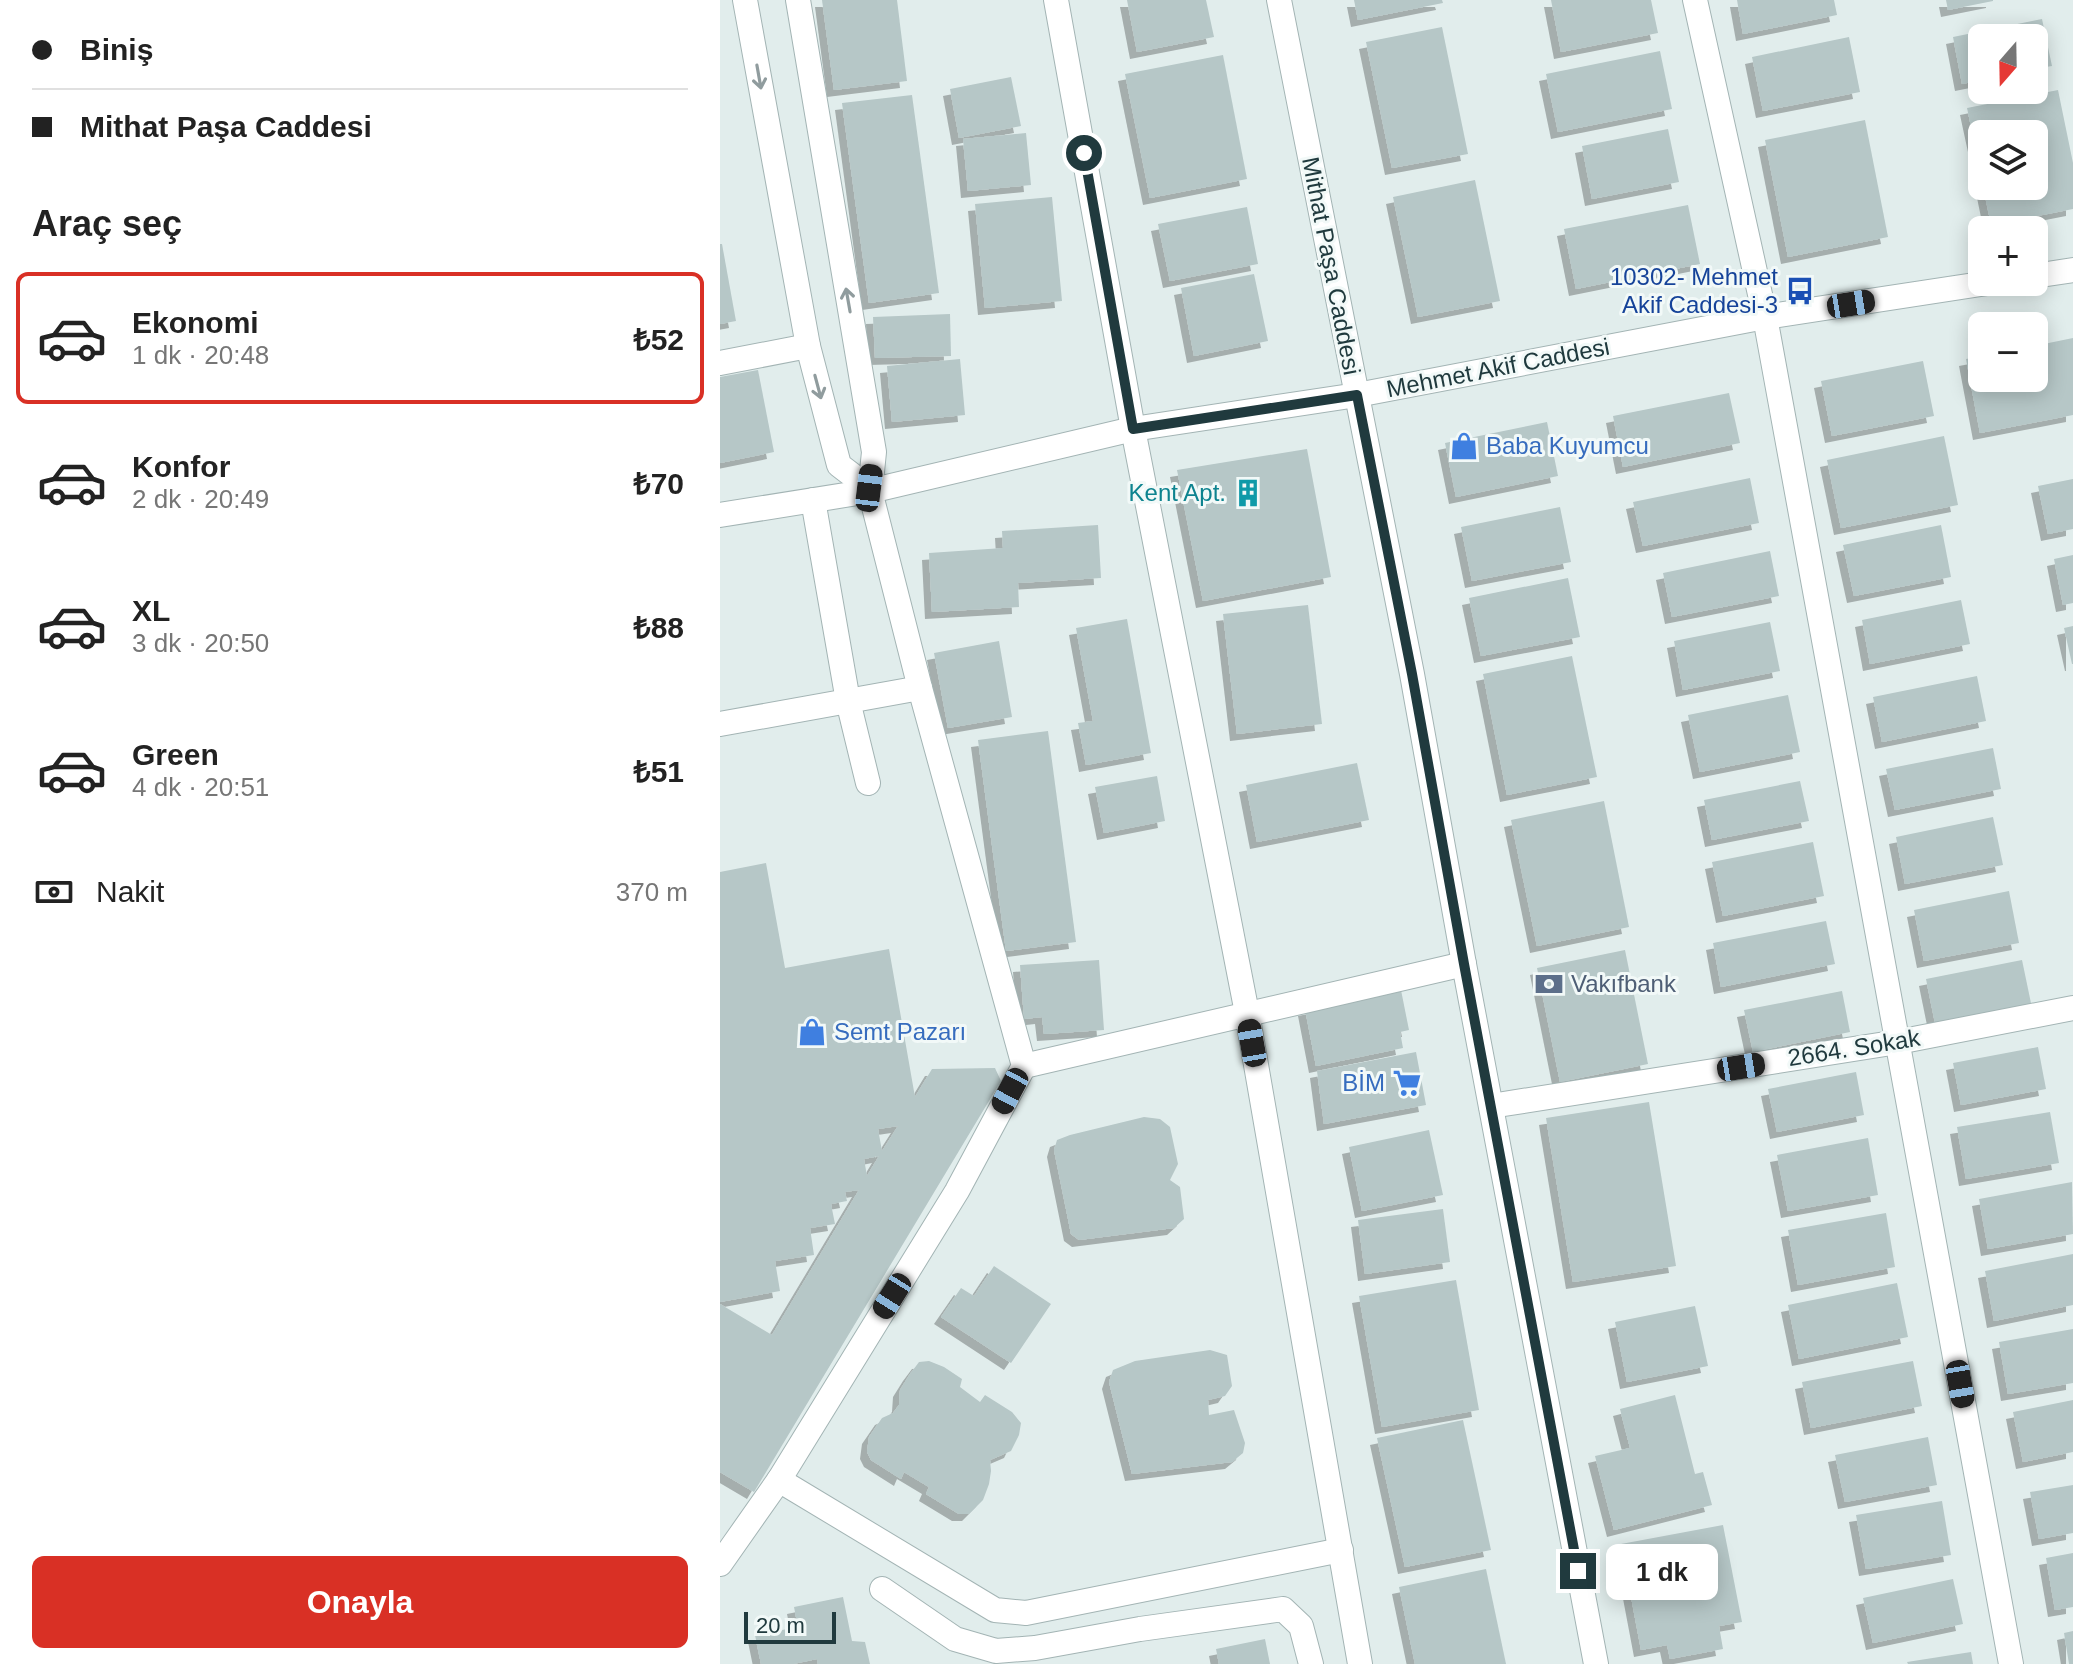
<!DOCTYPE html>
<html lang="tr">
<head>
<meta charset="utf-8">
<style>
  body { margin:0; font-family:Arial,sans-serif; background:#f2f2f2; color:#222; height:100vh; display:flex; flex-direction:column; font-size:30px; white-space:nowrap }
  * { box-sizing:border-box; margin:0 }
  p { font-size:26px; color:#767676 }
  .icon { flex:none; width:44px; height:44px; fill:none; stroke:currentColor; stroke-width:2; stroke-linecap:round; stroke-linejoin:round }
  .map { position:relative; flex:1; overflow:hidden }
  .details { display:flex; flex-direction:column; background:#fff; width:720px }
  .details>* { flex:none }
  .guide { display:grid; align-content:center; height:176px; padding:0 32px; background:#fff }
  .needle { width:52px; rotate:200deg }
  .controls { position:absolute; left:1248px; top:24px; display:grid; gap:16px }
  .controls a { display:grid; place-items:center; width:80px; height:80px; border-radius:12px; background:#fff; box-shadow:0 4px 20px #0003; font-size:40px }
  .scale { position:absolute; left:24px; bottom:20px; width:92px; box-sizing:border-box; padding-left:8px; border:4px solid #203a3e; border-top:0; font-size:22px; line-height:28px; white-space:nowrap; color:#203a3e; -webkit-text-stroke:6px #f2f9f8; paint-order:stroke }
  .end { position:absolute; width:36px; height:36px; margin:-18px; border:10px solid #203a3e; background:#fff; box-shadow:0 0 0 4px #fff }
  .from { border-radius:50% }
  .bubble { position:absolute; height:56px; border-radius:12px; background:#fff; box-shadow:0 4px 20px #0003; font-size:26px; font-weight:800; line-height:56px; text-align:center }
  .car { position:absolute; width:24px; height:48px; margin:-24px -12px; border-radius:10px; box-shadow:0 0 6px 2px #0007; background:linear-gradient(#222 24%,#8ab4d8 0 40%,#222 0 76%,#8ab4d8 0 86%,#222 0) }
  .guide b { display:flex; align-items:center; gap:28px; height:76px; font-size:30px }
  .guide b+b { border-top:2px solid #e0e0e0 }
  .guide i { width:20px; height:20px; background:#222 }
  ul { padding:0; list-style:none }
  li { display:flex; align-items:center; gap:24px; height:132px; margin:0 16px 12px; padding:0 16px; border:4px solid transparent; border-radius:12px }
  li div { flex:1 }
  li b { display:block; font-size:30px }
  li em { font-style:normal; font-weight:800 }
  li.selected { border-color:#d93025 }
  li>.icon { width:72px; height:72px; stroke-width:1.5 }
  h2 { padding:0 32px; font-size:36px; line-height:96px }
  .pay { display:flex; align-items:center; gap:20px; height:88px; padding:0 32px; font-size:30px }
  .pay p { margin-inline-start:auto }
  .action { display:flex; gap:16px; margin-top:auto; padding:16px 32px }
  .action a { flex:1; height:92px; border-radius:12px; background:#d93025; color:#fff; font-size:32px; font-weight:800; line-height:92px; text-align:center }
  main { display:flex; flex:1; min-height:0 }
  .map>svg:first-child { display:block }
</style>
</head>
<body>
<main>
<section class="details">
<div class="guide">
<b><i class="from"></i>Biniş</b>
<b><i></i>Mithat Paşa Caddesi</b>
</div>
<h2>Araç seç</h2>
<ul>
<li class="selected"><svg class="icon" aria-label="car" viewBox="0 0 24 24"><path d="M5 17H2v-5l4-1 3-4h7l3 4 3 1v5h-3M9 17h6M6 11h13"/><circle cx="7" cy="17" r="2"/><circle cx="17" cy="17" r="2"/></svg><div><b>Ekonomi</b><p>1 dk · 20:48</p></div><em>₺52</em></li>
<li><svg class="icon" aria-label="car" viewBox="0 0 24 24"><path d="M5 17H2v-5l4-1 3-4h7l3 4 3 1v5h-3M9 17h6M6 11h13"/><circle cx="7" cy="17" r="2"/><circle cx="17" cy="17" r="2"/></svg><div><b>Konfor</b><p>2 dk · 20:49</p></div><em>₺70</em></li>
<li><svg class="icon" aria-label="car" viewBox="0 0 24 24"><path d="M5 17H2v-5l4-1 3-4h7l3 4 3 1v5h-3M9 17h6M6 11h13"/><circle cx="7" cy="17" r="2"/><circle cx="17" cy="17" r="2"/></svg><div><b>XL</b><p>3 dk · 20:50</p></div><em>₺88</em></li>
<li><svg class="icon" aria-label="car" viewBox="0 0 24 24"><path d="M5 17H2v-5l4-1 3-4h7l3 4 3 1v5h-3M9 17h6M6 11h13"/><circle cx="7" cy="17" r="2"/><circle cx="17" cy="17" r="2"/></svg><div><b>Green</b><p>4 dk · 20:51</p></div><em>₺51</em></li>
</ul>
<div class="pay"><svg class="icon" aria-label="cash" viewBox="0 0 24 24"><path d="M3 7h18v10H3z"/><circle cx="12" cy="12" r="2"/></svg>Nakit<p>370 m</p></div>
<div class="action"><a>Onayla</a></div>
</section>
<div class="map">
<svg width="1353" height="1664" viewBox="0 0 1353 1664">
  <defs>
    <filter id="shadow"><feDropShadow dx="-7" dy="7" stdDeviation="0" flood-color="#0004"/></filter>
  </defs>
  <rect width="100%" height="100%" fill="#e1edec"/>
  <g fill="#b6c7c7" fill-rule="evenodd" filter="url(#shadow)">
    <path d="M102,0H177L187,81L114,90Z"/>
    <path d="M407,0H486L494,37L417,52Z"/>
    <path d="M634,0H722L723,3L638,20Z"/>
    <path d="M831,0H931L938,33L841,52Z"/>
    <path d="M1017,0H1114L1117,15L1023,34Z"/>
    <path d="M1226,0H1273V1L1228,10Z"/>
    <path d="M1322,19L1332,66L1314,69V38H1262V80L1242,84L1233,37Z"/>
    <path d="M722,27L748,154L672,168L646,42Z"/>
    <path d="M1129,37L1140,92L1043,111L1032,57Z"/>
    <path d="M940,51L952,109L838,132L826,74Z"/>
    <path d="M503,55L527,179L430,198L405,74Z"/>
    <path d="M291,77L301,126L239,138L230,89Z"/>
    <path d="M1338,90L1353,163V209L1271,225L1263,186H1314V134H1262L1261,173L1247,108Z"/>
    <path d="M192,95L219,293L149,303L122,103Z"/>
    <path d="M1145,120L1168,237L1068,257L1045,140Z"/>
    <path d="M948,129L959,182L872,199L862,146Z"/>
    <path d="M306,133L311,185L248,191L243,139Z"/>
    <path d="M755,180L780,301L698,317L673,197Z"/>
    <path d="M332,197L342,301L265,308L255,204Z"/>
    <path d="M968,205L980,264L856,289L844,229Z"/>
    <path d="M527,207L538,264L450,281L438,224Z"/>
    <path d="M0,244H2L16,321L0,324Z"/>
    <path d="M534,274L548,341L474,356L461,288Z"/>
    <path d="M230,314L231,356L155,358L153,317Z"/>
    <path d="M1353,338V415L1260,433L1246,359L1262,356V378H1314V346Z"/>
    <path d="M240,359L245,415L172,422L167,366Z"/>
    <path d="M1203,361L1214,416L1112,436L1101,381Z"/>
    <path d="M38,370L54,452L0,463V377Z"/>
    <path d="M1009,393L1020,443L903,467L893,416Z"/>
    <path d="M827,422L838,476L736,497L725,443Z"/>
    <path d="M1224,436L1238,505L1121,528L1107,460Z"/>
    <path d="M587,449L611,577L483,601L457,470Z"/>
    <path d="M1030,478L1039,523L923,546L913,502Z"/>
    <path d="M1353,479V529L1328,534L1318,486Z"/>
    <path d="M840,507L851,562L752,581L741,527Z"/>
    <path d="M378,525L381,578L298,583L299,607L212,612L209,553L283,548L282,531Z"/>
    <path d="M1221,525L1231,577L1134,596L1123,545Z"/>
    <path d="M1050,551L1059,596L952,617L943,573Z"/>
    <path d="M1353,555V603L1343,605L1334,559Z"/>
    <path d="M848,578L860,637L761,656L749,598Z"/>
    <path d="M1241,600L1250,644L1150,664L1142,620Z"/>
    <path d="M588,605L602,724L517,734L503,614Z"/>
    <path d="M407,619L431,753L366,765L358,723L373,721L356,628Z"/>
    <path d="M1050,622L1060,671L963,690L954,641Z"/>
    <path d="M1353,626V664H1352L1344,628Z"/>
    <path d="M279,641L292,717L228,728L214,653Z"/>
    <path d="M852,656L877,777L787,795L763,674Z"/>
    <path d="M1257,676L1266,721L1162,742L1153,697Z"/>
    <path d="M1068,695L1080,752L980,772L968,715Z"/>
    <path d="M328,731L356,942L286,951L258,740Z"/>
    <path d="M1273,748L1281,789L1175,810L1166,769Z"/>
    <path d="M637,763L649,820L537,842L526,785Z"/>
    <path d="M437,776L445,821L384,833L375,787Z"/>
    <path d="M1080,781L1089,821L992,840L984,800Z"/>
    <path d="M884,801L909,927L817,946L791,820Z"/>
    <path d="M1273,817L1283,865L1185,884L1176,837Z"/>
    <path d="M1093,842L1104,896L1003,916L992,862Z"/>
    <path d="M46,863L65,968L169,949L195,1097L212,1069L275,1068L281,1081L34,1492L0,1472V1304L52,1335L139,1190L125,1192L127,1201L111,1204L115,1224L90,1228L94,1255L55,1261L60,1291L0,1302V872ZM178,1126L162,1151L158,1129ZM159,1156L147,1176L144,1159Z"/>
    <path d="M1289,891L1299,943L1204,961L1194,910Z"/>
    <path d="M1106,921L1115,964L1001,987L993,943Z"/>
    <path d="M905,950L928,1064L840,1082L817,968Z"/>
    <path d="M379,960L384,1030L324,1034L322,1017L304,1019L300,965Z"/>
    <path d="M1302,960L1312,1008L1216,1028L1206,979Z"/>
    <path d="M681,990L689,1030L680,1032L683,1048L596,1066L585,1009Z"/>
    <path d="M1122,991L1130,1032L1033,1052L1024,1010Z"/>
    <path d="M1318,1047L1326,1089L1241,1105L1233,1063Z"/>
    <path d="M696,1052L706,1105L604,1124L597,1071Z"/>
    <path d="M1136,1072L1144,1115L1057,1132L1048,1089Z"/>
    <path d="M929,1102L956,1266L853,1282L826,1118Z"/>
    <path d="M1330,1112L1339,1163L1246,1179L1237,1127Z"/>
    <path d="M424,1117L440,1119L450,1127L458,1164L450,1180L460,1187L464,1219L454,1228L359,1240L351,1234L334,1150L337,1140L350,1135Z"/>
    <path d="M709,1130L723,1195L642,1211L629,1147Z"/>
    <path d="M1148,1138L1158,1195L1068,1211L1057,1155Z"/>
    <path d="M1352,1182L1353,1234L1268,1249L1259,1199Z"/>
    <path d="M723,1209L730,1262L645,1274L638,1220Z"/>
    <path d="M1166,1213L1175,1267L1078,1285L1068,1230Z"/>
    <path d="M1353,1254V1305L1274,1321L1265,1271Z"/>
    <path d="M274,1266L331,1304L291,1363L221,1317L241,1288L254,1296Z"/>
    <path d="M736,1280L759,1410L662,1427L639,1296Z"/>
    <path d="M1177,1283L1188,1337L1079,1359L1068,1305Z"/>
    <path d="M975,1306L988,1366L907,1382L895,1322Z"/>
    <path d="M1353,1329V1383L1288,1394L1279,1342Z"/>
    <path d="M490,1350L507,1355L512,1386L505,1396L488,1400L489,1415L514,1410L525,1443L523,1453L512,1462L412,1474L389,1382L393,1370L415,1361Z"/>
    <path d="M209,1361L224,1367L242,1379L240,1387L260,1402L265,1395L292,1412L301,1423L299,1435L291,1451L270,1460L271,1471L269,1484L263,1500L249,1514H239L206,1494L209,1487L184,1472L181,1479L151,1460L147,1452L149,1437L162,1418L173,1413L179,1405L180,1390L190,1374L199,1362Z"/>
    <path d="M1193,1361L1202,1406L1091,1428L1082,1382Z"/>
    <path d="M955,1395L975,1474L983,1472L992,1505L894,1530L875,1456L910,1448L900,1409Z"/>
    <path d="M1353,1400V1452L1303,1462L1293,1412Z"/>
    <path d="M743,1420L771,1550L685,1567L657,1438Z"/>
    <path d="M1208,1437L1217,1485L1125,1502L1115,1455Z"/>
    <path d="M1353,1485V1533L1319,1539L1310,1492Z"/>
    <path d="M1222,1501L1231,1555L1146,1569L1136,1515Z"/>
    <path d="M1003,1525L1022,1622L999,1626L1003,1649L950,1659L947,1645L921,1650L901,1544Z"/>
    <path d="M1353,1553V1607L1335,1610L1326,1558Z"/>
    <path d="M766,1569L786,1664H695L679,1587Z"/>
    <path d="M1233,1579L1243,1624L1153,1643L1143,1598Z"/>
    <path d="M123,1597L132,1641L145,1642L150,1664H98L97,1659L73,1664H41L35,1635L78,1627L74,1607Z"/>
    <path d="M1353,1631V1664H1349L1344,1633Z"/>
    <path d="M545,1639L550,1664H499L496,1649Z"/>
    <path d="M1251,1652L1253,1664H1188L1187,1662Z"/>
  </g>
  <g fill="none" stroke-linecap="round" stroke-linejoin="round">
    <defs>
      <g id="minor">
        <path d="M25,0L88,346L119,465L149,488"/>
        <path d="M336,0L413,429L527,1013L640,1664"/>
        <path d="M559,0L692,674L744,964L876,1664"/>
        <path d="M975,0L1045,317L1291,1664"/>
        <path d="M1314,276L1353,270"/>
        <path d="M0,363L88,346"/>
        <path d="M93,500L128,701L148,783"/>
        <path d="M0,515L150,491L413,429L637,395L1045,317L1274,282"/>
        <path d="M0,724L200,688"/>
        <path d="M304,1066L744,964"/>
        <path d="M771,1106L1178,1042L1353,1008"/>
        <path d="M59,1480L275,1610L306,1613L621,1550"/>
        <path d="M0,1564L59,1480L237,1191L304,1066L200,688L150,491L154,452L78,0"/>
        <path d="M162,1589L235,1639L276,1651L315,1648L420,1629L563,1609L581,1626L591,1664"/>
      </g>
    </defs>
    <use href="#minor" stroke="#a3b4b4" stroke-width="26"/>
    <use href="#minor" stroke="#fff" stroke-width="24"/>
  </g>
  <defs><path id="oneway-shaft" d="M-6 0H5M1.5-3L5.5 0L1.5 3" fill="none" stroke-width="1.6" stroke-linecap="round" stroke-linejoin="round" transform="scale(2)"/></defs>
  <g stroke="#909c9e">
    <use href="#oneway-shaft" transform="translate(39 77) rotate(80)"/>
    <use href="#oneway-shaft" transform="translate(128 300) rotate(-100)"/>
    <use href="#oneway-shaft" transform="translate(98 387) rotate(75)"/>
  </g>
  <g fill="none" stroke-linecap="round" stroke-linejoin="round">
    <path stroke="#203a3e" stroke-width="10" d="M364,153L413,429L637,395L692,674L744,964L858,1571"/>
  </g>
  <defs>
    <symbol id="bus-bare" viewBox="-9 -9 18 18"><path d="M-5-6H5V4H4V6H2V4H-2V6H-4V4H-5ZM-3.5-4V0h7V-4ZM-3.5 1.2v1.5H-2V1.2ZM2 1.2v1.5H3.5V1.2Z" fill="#1a4fb4" stroke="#f2f9f8" stroke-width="2.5" paint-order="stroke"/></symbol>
    <symbol id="shop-bare" viewBox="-9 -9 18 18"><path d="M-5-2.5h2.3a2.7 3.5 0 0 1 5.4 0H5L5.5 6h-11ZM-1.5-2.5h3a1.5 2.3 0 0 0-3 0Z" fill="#3f7fe0" stroke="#f2f9f8" stroke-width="2.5" paint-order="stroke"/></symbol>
    <symbol id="building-bare" viewBox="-9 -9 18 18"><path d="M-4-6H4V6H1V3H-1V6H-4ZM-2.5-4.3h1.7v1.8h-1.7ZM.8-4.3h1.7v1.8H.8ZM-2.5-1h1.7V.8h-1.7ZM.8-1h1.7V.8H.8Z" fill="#0f9aa8" stroke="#f2f9f8" stroke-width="2.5" paint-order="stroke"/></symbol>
    <symbol id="bank-bare" viewBox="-9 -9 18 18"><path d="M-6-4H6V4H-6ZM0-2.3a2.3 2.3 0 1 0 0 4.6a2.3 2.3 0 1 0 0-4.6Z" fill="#5c6f8a" stroke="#f2f9f8" stroke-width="2.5" paint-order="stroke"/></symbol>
    <symbol id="supermarket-bare" viewBox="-9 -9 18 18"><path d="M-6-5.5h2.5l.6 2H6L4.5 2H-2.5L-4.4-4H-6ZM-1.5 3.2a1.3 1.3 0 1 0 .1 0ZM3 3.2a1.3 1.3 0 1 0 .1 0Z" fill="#3f7fe0" stroke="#f2f9f8" stroke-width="2.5" paint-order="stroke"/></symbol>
  </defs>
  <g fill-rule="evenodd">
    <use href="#bus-bare" x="1060" y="271" width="40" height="40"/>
    <use href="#shop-bare" x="724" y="426" width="40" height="40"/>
    <use href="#building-bare" x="508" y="473" width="40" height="40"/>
    <use href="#bank-bare" x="809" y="964" width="40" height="40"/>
    <use href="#shop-bare" x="72" y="1012" width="40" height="40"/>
    <use href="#supermarket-bare" x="667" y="1063" width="40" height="40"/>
  </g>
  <g text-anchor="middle" stroke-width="6" stroke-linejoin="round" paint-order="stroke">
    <g font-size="24" fill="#203a3e" stroke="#f2f9f8">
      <text transform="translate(611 266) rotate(79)" y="8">Mithat Paşa Caddesi</text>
      <text transform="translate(778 368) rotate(-11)" y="8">Mehmet Akif Caddesi</text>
      <text transform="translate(1134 1048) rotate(-9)" y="8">2664. Sokak</text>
    </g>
    <g font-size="24" fill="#164399" stroke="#f2f9f8" text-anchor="end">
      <text x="1058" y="285">10302- Mehmet<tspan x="1058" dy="28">Akif Caddesi-3</tspan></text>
    </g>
    <g font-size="24" fill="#366cbe" stroke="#f2f9f8" text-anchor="start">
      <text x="766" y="454">Baba Kuyumcu</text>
      <text x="114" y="1040">Semt Pazarı</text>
      <text x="665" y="1091" text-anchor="end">BİM</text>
    </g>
    <g font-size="24" fill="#0d838f" stroke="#f2f9f8" text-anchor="end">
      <text x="506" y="501">Kent Apt.</text>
    </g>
    <g font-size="24" fill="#4e5e75" stroke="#f2f9f8" text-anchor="start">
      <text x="851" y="992">Vakıfbank</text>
    </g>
  </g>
</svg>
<div class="controls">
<a><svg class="needle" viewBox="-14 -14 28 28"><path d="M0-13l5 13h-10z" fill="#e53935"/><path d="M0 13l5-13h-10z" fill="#767676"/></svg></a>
<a><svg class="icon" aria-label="layers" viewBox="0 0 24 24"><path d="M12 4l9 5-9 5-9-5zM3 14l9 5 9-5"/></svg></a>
<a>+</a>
<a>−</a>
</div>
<div class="scale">20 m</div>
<i class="end from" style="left:364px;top:153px"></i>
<i class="end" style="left:858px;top:1571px"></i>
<div class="bubble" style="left:886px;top:1544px;width:112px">1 dk</div>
<i class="car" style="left:1131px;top:304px;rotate:81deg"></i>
<i class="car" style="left:149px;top:488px;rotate:7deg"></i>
<i class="car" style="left:532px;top:1043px;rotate:350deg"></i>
<i class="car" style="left:1021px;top:1067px;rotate:81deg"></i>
<i class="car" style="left:290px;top:1091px;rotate:208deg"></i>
<i class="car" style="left:172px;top:1296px;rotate:212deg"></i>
<i class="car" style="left:1240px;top:1384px;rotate:170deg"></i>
</div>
</main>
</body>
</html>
